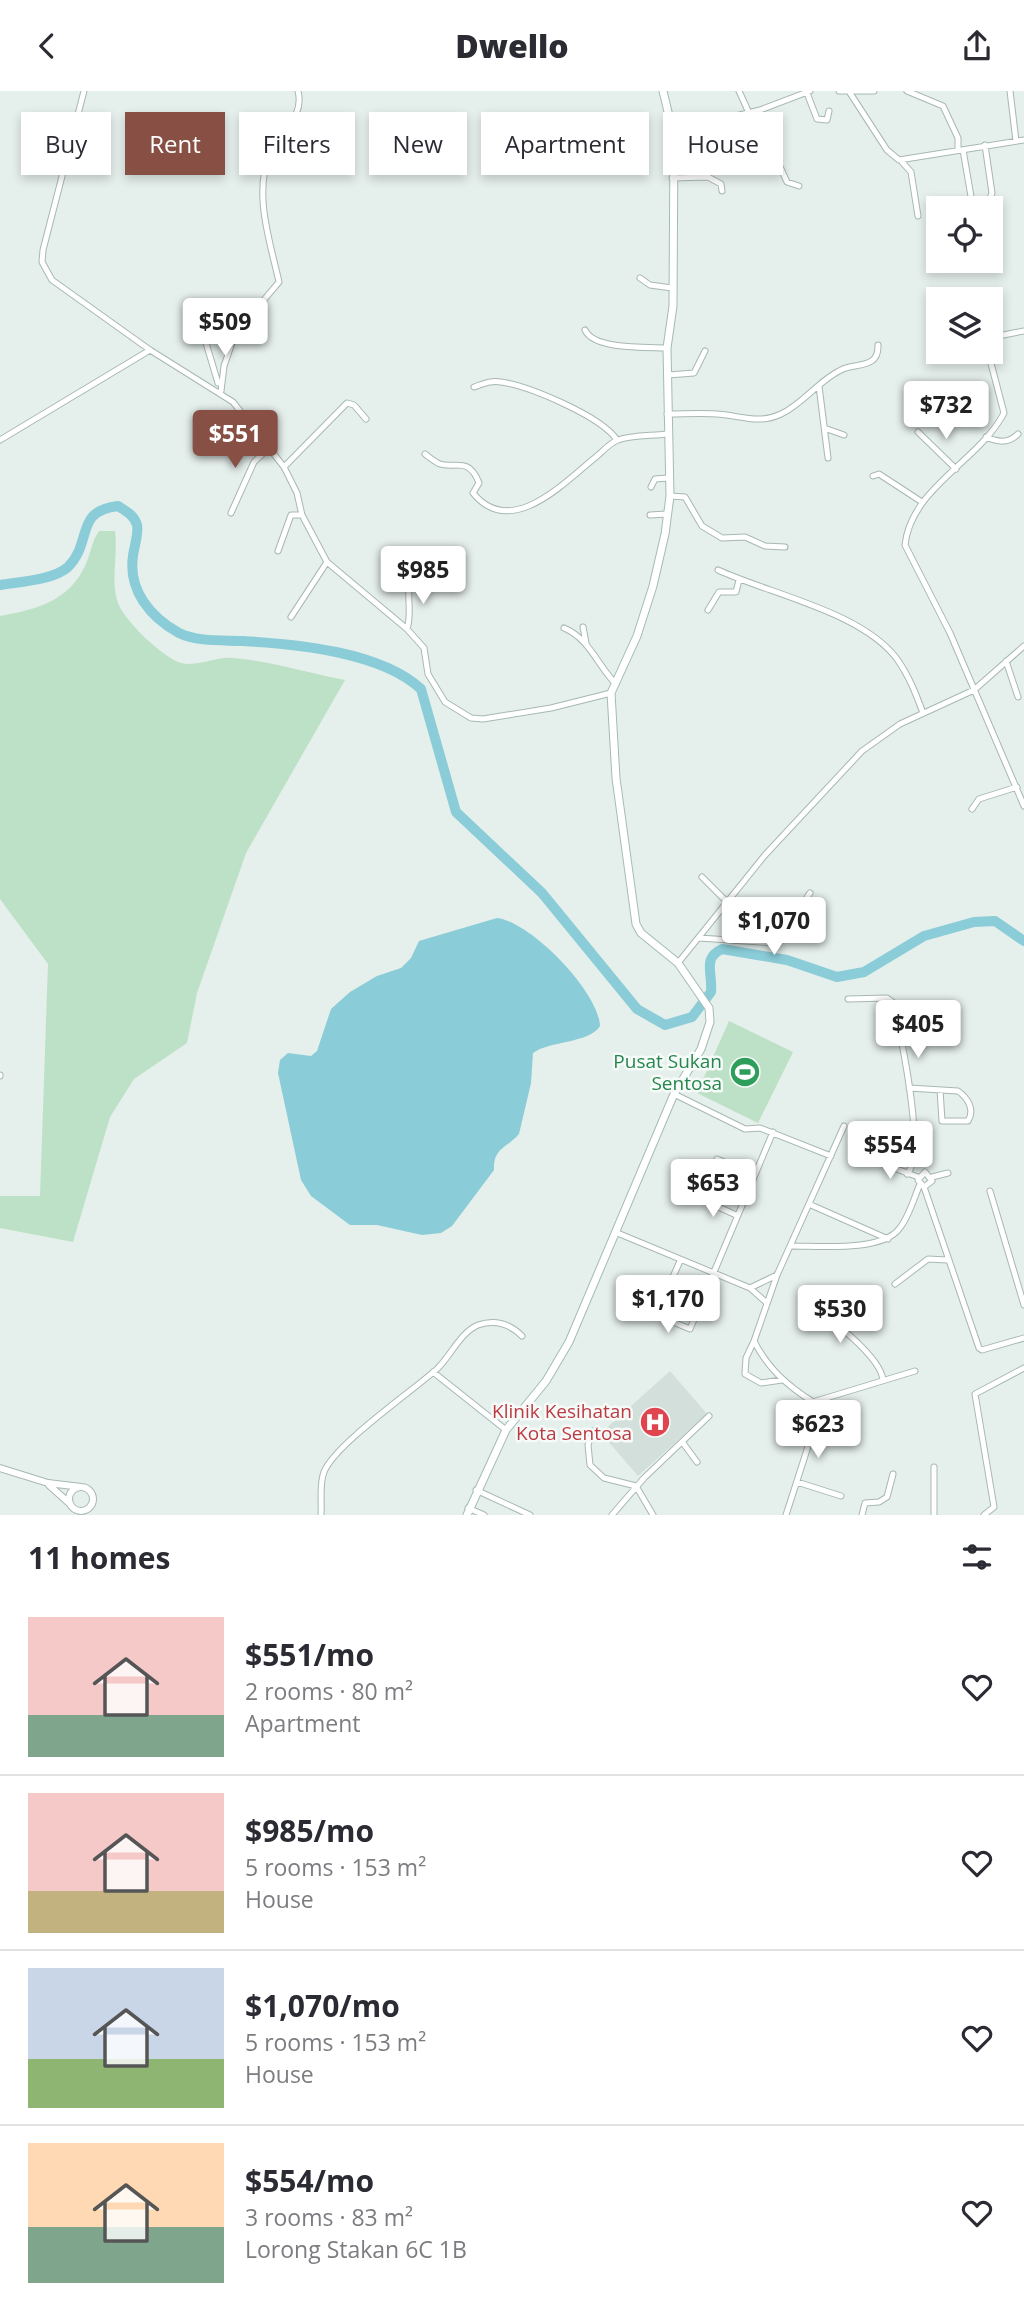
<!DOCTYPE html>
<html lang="en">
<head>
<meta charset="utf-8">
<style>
	body { margin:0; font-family:"Open Sans",sans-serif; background:#f2f2f3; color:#2b2b33; height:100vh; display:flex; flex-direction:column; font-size:26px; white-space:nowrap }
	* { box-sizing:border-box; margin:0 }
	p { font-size:23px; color:#7c7c81 }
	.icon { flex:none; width:38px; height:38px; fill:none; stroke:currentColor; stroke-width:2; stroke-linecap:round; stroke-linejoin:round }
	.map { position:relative; height:1424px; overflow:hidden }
	.panel { display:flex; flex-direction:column; background:#fff; flex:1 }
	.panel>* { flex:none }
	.guide { position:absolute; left:21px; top:21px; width:984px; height:63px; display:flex; gap:14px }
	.controls { position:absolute; left:926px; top:105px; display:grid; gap:14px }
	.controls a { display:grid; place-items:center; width:77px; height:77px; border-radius:0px; background:#fff; box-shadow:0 4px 10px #0003; font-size:35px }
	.price { position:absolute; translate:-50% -60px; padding:0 16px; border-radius:7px; background:#fff; color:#222; font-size:23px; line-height:46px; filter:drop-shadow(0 2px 4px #0008) }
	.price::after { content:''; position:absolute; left:50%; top:42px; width:21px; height:16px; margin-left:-10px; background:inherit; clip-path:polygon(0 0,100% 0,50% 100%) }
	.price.on { background:#885044; color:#fff }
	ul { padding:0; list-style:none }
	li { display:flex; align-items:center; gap:21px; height:175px; padding:0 28px }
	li+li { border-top:2px solid #e1e1e2 }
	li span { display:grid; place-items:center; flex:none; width:196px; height:140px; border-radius:0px; color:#555 }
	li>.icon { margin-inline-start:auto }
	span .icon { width:84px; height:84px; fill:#fffc; stroke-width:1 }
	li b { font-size:30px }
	h2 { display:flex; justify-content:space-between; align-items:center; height:84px; padding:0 28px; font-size:30px }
	.pill { padding:0 24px; border-radius:0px; background:#fff; box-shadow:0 4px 10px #0003; font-size:24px; line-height:63px }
	.pill.on { background:#885044; color:#fff }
	header { display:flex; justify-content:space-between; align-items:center; height:91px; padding:0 28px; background:#fff; font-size:32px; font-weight:800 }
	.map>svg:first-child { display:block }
	.built { fill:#d3dfda }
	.green { fill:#bde1c6 }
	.water { fill:#8accd7 }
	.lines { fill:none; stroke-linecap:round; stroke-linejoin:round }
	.river { stroke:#8accd7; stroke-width:10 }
	.minor-casing { stroke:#a7b8b2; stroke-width:7 }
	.tertiary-casing { stroke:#a7b8b2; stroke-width:8 }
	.secondary-casing { stroke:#a3bcb3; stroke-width:9 }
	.minor { stroke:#fff; stroke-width:5 }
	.tertiary { stroke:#fff; stroke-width:6 }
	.secondary { stroke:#fff; stroke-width:7 }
	.labels { text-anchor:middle; stroke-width:5; stroke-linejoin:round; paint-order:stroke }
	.leisure-label { font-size:19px; fill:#27864d; stroke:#f6fbf9; text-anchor:end }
	.health-label { font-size:19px; fill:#be3a42; stroke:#f6fbf9; text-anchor:end }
</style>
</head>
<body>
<header><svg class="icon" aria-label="back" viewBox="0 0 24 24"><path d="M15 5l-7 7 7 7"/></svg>Dwello<svg class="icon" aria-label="share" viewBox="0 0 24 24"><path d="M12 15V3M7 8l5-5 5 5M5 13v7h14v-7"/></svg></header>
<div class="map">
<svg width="1024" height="1424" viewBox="0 0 1024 1424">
	<rect width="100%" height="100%" fill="#e5efeb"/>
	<!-- built -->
	<path class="built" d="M670,1280L707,1323L638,1385L601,1342Z"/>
	<!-- green -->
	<path class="green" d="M99,440H115C118,463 111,488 117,509C121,527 163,567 181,572C199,576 216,565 234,567C271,570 308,582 345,589L246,762L197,902L187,952L134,988L110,1026L73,1151L0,1137V1105H40L48,873L0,808V525C35,519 69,510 85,475C91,463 91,451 99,440Z
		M729,930L793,961L758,1032L697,1002Z"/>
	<!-- water -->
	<path class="water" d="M497,827C531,831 599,901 600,935C590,952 549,950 533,962L531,992L519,1043C507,1057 493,1057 494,1079L452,1135L441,1142L422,1144L377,1134H350L311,1105L301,1089L278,982L280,969L288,962L311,965L317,960L331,918L350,901L377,885L401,877L411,867L419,850Z"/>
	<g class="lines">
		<!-- river -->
		<path class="river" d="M0,494C18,491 54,489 68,476C93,451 74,420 118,415C126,420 134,424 137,434C139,442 134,456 133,465C128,499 150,526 179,542C197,551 224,549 243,550C297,553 381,561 421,598L456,721L542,802L637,918L665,934L692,926L711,901C713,883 702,867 722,858L787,869L837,886L864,881L924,845L974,831L995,830L1024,850"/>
		<!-- minor casing -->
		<g class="minor-casing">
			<path id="minor" d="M84,0L43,159L42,171L52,189L150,259L233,311L284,376L297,402L302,424L327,471L407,538L424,557L428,583L445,611L471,627L483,628L551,617L611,602
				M739,0L749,22
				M839,0H874
				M907,0L943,15L958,47V59
				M1010,0L1016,50
				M807,2L817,28L827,29L829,20
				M850,2L887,59L899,69L1024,49
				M760,19L771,56L787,91L799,95
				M674,46L695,35L760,19L810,0
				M985,54L992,102L989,110
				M963,59L973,117
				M902,71L911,81L918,125
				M708,86L711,66
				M672,87L708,86L721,93L722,100
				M640,187L650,194L672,197
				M210,237L206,252L218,292
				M585,239C594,259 647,256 667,257
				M990,252L998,245L1024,240
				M988,261L1004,322C979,370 911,397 905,454L950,542L1024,715
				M668,284L694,282L705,260
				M819,295L828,367
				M474,296C483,293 491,289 501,291C529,295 601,325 617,349
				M221,300L224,275L235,243L279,191C270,150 253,103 270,62C279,39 305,28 298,0
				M667,323C683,323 700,322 716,323C739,324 758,334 781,323C804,312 820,288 843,278C858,272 879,277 878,254
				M827,338L844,344
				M918,341L956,378
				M986,346C998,351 1008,353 1018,343
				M0,349L150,259
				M425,363C429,366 435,371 440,373C454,378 469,365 479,392L473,402C511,449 565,391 597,365C603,360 611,351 618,349C632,344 652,345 667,343
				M284,376L347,312L354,314L366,328
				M873,385L879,383L922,411
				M651,396L655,388L668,387
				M670,405L685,406L702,435L722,447L745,446L765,455L785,456
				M231,422L254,371L269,357
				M650,424L667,423
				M278,460L291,424H302
				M718,479C770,503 862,521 897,568C909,585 916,603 923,622
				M708,519L719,501H736L739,489
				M291,526L327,471
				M583,536L586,552
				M564,537C590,548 597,574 616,593
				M407,538C413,519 405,504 411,485
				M1006,570L1018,606
				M972,718L979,708L1017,696
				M702,786L727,811
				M699,847L776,852L810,802
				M678,872L765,764L862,660L900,633L974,599L1024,555
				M848,908L887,907L894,912C900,942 927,1063 907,1083
				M0,984V985
				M909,997L958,1000C968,1007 975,1019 968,1030H942L940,999
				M674,1003L745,1038L760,1037L831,1065
				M844,1035L777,1184L754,1250C768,1278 788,1295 813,1311L915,1280
				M870,1068L918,1086
				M932,1086L948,1082
				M924,1096L932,1090L925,1081L918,1089L924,1096L979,1257L982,1259L1024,1247
				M990,1100L1024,1214
				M811,1114L888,1148
				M736,1124L701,1108L717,1068L754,1084
				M615,1141L750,1197
				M792,1155C819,1155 881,1161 899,1138C909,1126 914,1107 920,1093
				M680,1170L656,1224L690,1238L773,1041
				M895,1193L928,1168L947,1169
				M767,1212L750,1197L777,1184
				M811,1214C830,1227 881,1266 883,1289
				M754,1250L746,1267L745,1283L761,1292L782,1289
				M433,1281L506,1339
				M593,1340L588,1354L590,1374L604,1387L636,1395L653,1424
				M683,1352L697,1371
				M797,1391L841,1405
				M476,1399L530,1424
				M468,1417L484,1424
				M321,1424C322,1411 319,1393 324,1381C335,1353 413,1300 438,1277C451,1264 461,1241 478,1234C496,1228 510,1233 522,1245
				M612,1424L644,1387L709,1325
				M786,1424L813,1340V1311
				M862,1424L865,1412L879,1411L887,1406L893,1383
				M934,1424V1376
				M984,1424L994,1416L975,1303L1024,1277"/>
		</g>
		<!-- tertiary casing -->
		<g class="tertiary-casing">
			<path id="tertiary" d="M0,1377L48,1392L81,1396
				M49,1394L69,1412
				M69 1408a12 12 0 1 1 24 0a12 12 0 1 1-24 0Z"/>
		</g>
		<!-- secondary casing -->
		<g class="secondary-casing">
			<path id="secondary" d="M467,1424L506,1339L546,1290L569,1251L674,1003L701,958L710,931L709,917L678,872L641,842L636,833L616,687L611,602L637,545L653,495L665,443L670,405L667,257L673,215L674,46L663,0"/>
		</g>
		<!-- minor -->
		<use href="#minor" class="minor"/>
		<!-- tertiary -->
		<use href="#tertiary" class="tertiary"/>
		<!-- secondary -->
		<use href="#secondary" class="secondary"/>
	</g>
	<!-- icons -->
	<defs>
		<g id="stadium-disc" transform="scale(1.575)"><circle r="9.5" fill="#2e9e5b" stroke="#f6fbf9"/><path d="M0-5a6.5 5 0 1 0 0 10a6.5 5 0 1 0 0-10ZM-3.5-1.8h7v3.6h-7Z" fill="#fff"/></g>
		<g id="hospital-disc" transform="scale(1.575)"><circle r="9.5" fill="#e0444e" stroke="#f6fbf9"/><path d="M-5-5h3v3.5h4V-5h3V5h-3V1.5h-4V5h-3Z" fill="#fff"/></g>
	</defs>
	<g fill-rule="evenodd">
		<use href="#stadium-disc" x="745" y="981"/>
		<use href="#hospital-disc" x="655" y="1331"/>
	</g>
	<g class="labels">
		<!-- leisure labels -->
		<g class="leisure-label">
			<text x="722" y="977">Pusat Sukan<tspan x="722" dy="22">Sentosa</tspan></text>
		</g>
		<!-- health labels -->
		<g class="health-label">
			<text x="632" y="1327">Klinik Kesihatan<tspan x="632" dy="22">Kota Sentosa</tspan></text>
		</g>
	</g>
</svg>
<div class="controls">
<a><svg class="icon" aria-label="locate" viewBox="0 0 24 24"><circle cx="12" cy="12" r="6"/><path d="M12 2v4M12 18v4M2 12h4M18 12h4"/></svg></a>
<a><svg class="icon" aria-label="layers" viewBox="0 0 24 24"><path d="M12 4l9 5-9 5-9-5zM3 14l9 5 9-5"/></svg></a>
</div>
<b class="price" style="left:225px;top:267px">$509</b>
<b class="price" style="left:946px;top:350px">$732</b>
<b class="price on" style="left:235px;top:379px">$551</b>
<b class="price" style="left:423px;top:515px">$985</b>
<b class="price" style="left:774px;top:866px">$1,070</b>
<b class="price" style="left:918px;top:969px">$405</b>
<b class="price" style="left:890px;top:1090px">$554</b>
<b class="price" style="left:713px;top:1128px">$653</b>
<b class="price" style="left:668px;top:1244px">$1,170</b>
<b class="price" style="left:840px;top:1254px">$530</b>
<b class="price" style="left:818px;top:1369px">$623</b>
<div class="guide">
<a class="pill">Buy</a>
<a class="pill on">Rent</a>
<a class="pill">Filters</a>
<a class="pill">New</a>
<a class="pill">Apartment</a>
<a class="pill">House</a>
</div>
</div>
<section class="panel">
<h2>11 homes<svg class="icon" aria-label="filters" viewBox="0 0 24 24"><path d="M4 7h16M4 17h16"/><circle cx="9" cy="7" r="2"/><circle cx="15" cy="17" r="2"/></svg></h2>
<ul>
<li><span style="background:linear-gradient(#f6c9c9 70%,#7fa58c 0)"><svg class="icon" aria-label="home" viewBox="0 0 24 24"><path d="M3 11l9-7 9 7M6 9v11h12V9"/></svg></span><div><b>$551/mo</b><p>2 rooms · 80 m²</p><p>Apartment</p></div><svg class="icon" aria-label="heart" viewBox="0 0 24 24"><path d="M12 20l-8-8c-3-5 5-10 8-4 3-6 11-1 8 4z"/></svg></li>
<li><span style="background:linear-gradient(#f6c9c9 70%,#c2b280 0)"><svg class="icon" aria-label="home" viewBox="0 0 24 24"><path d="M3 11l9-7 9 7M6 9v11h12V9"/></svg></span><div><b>$985/mo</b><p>5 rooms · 153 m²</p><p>House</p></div><svg class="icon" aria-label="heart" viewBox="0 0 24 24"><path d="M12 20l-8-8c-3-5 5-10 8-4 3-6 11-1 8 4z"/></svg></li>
<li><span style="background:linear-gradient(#c9d6e8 65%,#8fb573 0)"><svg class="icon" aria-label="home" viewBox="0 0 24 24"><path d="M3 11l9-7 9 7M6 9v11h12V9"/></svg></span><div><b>$1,070/mo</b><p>5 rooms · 153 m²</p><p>House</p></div><svg class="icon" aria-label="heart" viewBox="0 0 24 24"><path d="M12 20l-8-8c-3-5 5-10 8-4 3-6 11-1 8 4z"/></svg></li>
<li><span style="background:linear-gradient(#ffd9b3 60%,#7fa58c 0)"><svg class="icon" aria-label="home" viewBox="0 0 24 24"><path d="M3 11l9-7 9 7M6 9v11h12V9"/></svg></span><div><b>$554/mo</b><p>3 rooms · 83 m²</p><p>Lorong Stakan 6C 1B</p></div><svg class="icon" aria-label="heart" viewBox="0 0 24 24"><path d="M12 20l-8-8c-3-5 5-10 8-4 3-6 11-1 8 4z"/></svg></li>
</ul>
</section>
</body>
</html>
